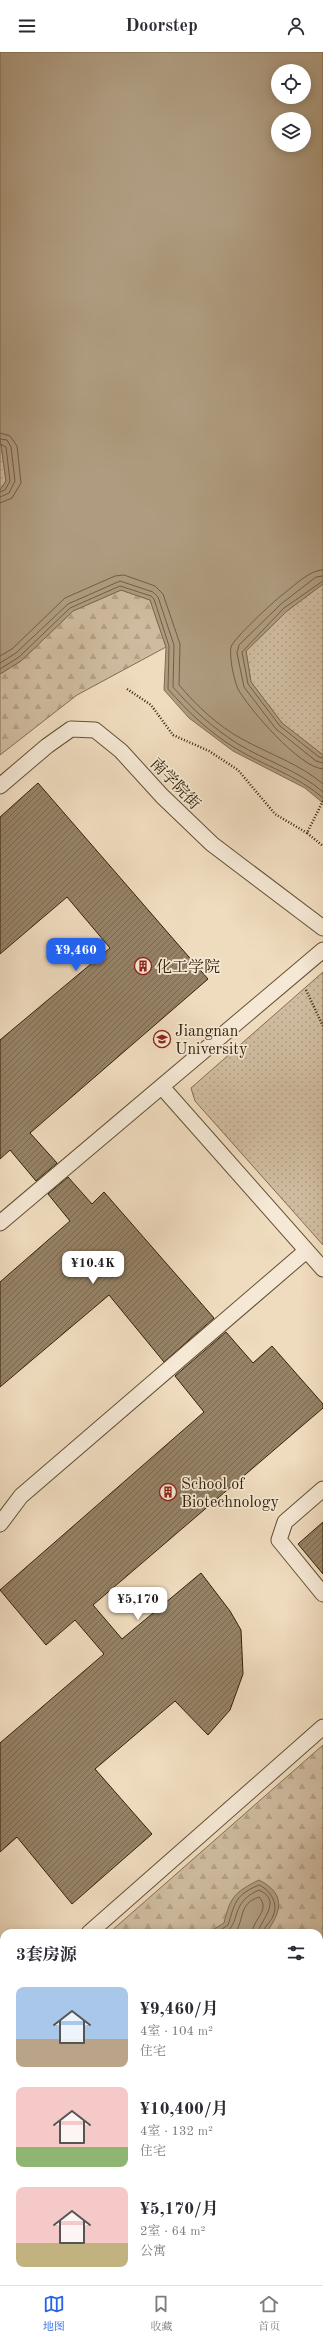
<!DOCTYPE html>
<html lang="zh">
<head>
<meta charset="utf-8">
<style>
	body { margin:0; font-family:"Old Standard TT","Noto Serif SC",serif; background:#f2f2f3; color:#2b2b33; height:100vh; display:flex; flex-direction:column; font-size:15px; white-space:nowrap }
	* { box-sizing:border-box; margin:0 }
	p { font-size:13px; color:#7c7c81 }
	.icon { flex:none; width:22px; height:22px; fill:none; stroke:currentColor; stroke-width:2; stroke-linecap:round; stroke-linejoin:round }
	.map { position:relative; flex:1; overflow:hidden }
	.sheet { position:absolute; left:0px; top:1877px; width:323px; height:356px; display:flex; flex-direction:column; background:#fff; border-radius:12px 12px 0 0; box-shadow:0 2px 10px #0003 }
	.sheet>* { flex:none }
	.fabs { position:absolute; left:271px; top:12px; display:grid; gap:8px }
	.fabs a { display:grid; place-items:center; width:40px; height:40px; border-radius:50%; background:#fff; box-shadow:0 2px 10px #0003; font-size:20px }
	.price { position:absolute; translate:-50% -34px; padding:0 9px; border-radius:8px; background:#fff; color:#222; font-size:13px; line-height:26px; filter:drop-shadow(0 1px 2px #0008) }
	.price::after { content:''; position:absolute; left:50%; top:24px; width:12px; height:9px; margin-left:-6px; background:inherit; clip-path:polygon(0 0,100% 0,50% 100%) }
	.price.on { background:#2563eb; color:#fff }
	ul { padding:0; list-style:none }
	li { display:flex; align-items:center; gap:12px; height:100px; padding:0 16px }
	li span { display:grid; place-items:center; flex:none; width:112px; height:80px; border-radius:8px; color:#555 }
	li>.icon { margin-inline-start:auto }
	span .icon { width:48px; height:48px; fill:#fffc; stroke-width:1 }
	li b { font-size:17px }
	h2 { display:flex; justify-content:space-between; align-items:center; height:48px; padding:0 16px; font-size:17px }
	header { display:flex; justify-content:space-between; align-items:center; height:52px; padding:0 16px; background:#fff; font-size:18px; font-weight:700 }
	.menu { display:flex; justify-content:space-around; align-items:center; height:56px; border-top:1px solid #e1e1e2; background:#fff; font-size:11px; color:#7c7c81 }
	.menu a { display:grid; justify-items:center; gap:2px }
	.menu .on { color:#2563eb }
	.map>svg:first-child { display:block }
	.grass { fill:url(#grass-dots); stroke:#816e54 }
	.forest { fill:url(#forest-firs); stroke:#816e54 }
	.water { fill:#af9c80; stroke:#7d6b50; fill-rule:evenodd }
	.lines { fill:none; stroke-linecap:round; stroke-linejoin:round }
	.shore { stroke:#715e44; stroke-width:1 }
	.building { fill:url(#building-hatch); stroke:#332108 }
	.service-casing { stroke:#625036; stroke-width:17 }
	.minor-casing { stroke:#625036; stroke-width:24 }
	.path { stroke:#332108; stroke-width:2.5; stroke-dasharray:1 2; stroke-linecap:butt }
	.service { stroke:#f5e8d5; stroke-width:15 }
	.minor { stroke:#f5e8d5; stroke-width:22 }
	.labels { text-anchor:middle; stroke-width:3.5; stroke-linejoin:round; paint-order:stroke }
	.street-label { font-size:16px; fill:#332108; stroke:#f5e8d5 }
	.poi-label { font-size:16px; fill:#332108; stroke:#f5e8d5; text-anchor:start }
</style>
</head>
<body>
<header><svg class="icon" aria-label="menu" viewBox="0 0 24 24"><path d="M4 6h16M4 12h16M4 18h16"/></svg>Doorstep<svg class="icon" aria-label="person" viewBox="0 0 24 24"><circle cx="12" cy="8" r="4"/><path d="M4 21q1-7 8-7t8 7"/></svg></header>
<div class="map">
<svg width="323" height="2233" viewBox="0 0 323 2233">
	<defs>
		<pattern id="grass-dots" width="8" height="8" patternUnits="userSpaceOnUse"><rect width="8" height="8" fill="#cfbb9f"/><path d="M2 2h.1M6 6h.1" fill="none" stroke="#b2a087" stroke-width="1.8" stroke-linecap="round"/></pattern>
		<pattern id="forest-firs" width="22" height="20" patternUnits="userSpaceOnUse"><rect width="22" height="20" fill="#cfbb9f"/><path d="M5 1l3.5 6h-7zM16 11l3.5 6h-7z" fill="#b2a087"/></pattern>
		<pattern id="building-hatch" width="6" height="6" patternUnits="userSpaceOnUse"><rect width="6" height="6" fill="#958267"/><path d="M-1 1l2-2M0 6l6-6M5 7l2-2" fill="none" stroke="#7a6a53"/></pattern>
	</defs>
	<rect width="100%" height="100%" fill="#efdbbe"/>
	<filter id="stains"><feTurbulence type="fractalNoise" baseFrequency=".005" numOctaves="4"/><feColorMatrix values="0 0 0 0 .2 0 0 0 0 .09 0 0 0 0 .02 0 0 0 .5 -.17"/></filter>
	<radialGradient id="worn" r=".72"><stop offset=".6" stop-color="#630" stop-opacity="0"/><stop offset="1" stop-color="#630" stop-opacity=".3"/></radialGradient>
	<!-- grass -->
	<path class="grass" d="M0,385L6,429L0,438Z
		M323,532V703L282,671L251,630L246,599L287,559Z
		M323,920V1193L195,1049L191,1036Z"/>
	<!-- forest -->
	<path class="forest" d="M121,538L150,548L166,595L77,643L0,703V622L21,609L73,559Z
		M323,1693V1897L319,1900V1881H109Z"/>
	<!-- water -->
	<path class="water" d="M0,0H323V532L287,559L246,599L251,630L282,671L323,703V751L305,736L233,699L189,666L164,638L166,595L150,548L121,538L73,559L21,609L0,622V438L6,429L0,385ZM278,19H304V45H278ZM278,67H304V93H278Z
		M259,1828C286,1842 282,1859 266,1881H208L224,1871C230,1845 235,1840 259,1828Z"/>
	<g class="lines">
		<!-- shore -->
		<path class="shore" d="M0,381L10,384L17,394L21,431L12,446L0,451
			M0,387L7,388L11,395L15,429L9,441L0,445
			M0,392L6,395L10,429L5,438L0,440
			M323,518C309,518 293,535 282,543C273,550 234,586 231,595C229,605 234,628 238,637C249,657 300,716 323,717
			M323,524L316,525L281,552L239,593L237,601L244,635L276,677L316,709L323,711
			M323,529L284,556L242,600L248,632L280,674L319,705L323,706
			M0,604L12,597L65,546L115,524L124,523L155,534L163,542L180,592L179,633C197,654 218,674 242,687C269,702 300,712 323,732
			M0,611L16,601L68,552L120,529L153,540L158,545L174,593L173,635C192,657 213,676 238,692C266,709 298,718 323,740
			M0,617L19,605L70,556L120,534L151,544L154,547L169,594L168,637C188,660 209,680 235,696C264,714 297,723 323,746
			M216,1881L228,1873C235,1851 235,1843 259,1833C270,1838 279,1851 273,1864C271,1870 264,1874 263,1881
			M225,1881C242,1870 229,1851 259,1838C284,1849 259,1869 258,1881
			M235,1881C245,1867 238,1852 259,1845C271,1858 253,1867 252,1881"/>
	</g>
	<!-- building -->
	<path class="building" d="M38,731L208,927L30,1081L57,1111L36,1129L10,1098L0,1107V988L110,896L67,845L0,902V765Z
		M68,1125L92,1152L104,1140L214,1266L164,1310L109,1243L0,1335V1230L70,1169L48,1142Z
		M226,1280L253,1311L272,1294L323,1352V1356L93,1553L122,1587L201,1521L230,1559L241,1578L243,1622L230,1658L208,1683L175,1649L95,1717L152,1782L72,1852L17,1785L0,1800V1691L104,1602L75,1568L46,1593L0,1538L204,1360L175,1324Z
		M323,1470V1522L298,1492Z"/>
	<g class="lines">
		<!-- service casing -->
		<g class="service-casing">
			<path id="service" d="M0,734L47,694L71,677L95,678L121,699L162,744L212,792L323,876
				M162,1035L323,1217
				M0,1171L323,898
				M323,1437L285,1470L279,1488L323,1542
				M0,1472L21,1444L306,1199
				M89,1881L323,1675"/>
		</g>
		<!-- minor casing -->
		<g class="minor-casing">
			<path id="minor" d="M0,1942L4,1945
				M319,1950L323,1946
				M0,1996L4,1992
				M319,2222L323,2226"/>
		</g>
		<!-- path -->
		<path class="path" d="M127,637L151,653L173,683L209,699L238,718L275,762L307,781
			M323,749L307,781L323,794
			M306,938L323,974"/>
		<!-- service -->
		<use href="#service" class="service"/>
		<!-- minor -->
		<use href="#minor" class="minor"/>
	</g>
	<!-- icons -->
	<defs>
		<g id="building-ring" transform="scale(0.9)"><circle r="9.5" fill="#f5e8d5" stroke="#8f2418" stroke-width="1.5"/><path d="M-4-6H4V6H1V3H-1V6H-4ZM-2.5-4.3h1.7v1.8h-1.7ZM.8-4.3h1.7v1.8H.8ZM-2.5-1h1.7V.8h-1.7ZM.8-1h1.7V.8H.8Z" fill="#8f2418"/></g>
		<g id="university-ring" transform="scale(0.9)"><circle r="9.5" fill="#f5e8d5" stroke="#8f2418" stroke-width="1.5"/><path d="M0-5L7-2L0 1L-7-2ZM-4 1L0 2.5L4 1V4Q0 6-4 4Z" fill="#8f2418"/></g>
	</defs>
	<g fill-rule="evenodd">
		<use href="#building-ring" x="143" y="914"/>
		<use href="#university-ring" x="162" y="987"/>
		<use href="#building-ring" x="168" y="1440"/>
	</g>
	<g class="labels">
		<!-- street labels -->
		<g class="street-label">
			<text transform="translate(176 731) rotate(46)" y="6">南学院街</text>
		</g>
		<!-- poi labels -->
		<g class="poi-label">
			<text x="156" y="920">化工学院</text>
			<text x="175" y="984">Jiangnan<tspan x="175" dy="18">University</tspan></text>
			<text x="181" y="1437">School of<tspan x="181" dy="18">Biotechnology</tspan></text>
		</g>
	</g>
	<rect width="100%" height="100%" filter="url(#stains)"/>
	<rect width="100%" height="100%" fill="url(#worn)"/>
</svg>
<div class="fabs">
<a><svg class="icon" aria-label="locate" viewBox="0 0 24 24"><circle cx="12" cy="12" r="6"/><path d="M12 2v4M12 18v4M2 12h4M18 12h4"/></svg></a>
<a><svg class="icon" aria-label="layers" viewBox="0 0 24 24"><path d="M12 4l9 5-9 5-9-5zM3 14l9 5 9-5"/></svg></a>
</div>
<b class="price on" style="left:76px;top:920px">¥9,460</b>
<b class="price" style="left:93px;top:1233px">¥10.4K</b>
<b class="price" style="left:138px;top:1569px">¥5,170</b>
<section class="sheet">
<h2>3套房源<svg class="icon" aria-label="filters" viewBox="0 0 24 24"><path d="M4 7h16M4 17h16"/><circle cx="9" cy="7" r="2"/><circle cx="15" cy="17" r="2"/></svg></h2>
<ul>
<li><span style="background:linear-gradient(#a9c7e8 65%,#b9a48a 0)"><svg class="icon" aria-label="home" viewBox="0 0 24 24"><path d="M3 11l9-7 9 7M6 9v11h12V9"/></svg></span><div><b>¥9,460/月</b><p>4室 · 104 m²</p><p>住宅</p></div></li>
<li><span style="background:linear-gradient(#f6c9c9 75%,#8fb573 0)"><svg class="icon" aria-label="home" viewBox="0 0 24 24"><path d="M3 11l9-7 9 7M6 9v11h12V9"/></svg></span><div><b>¥10,400/月</b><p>4室 · 132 m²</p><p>住宅</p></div></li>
<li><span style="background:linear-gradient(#f6c9c9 70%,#c2b280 0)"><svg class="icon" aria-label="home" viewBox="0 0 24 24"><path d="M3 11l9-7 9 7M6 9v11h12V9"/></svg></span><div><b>¥5,170/月</b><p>2室 · 64 m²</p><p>公寓</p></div></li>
</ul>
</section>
</div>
<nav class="menu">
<a class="on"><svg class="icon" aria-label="map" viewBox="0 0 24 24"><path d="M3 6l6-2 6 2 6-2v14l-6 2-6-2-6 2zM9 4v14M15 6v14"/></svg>地图</a>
<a><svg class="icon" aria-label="saved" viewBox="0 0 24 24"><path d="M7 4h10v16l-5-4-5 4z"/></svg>收藏</a>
<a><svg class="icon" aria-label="home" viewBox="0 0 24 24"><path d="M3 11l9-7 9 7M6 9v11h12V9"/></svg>首页</a>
</nav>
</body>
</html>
